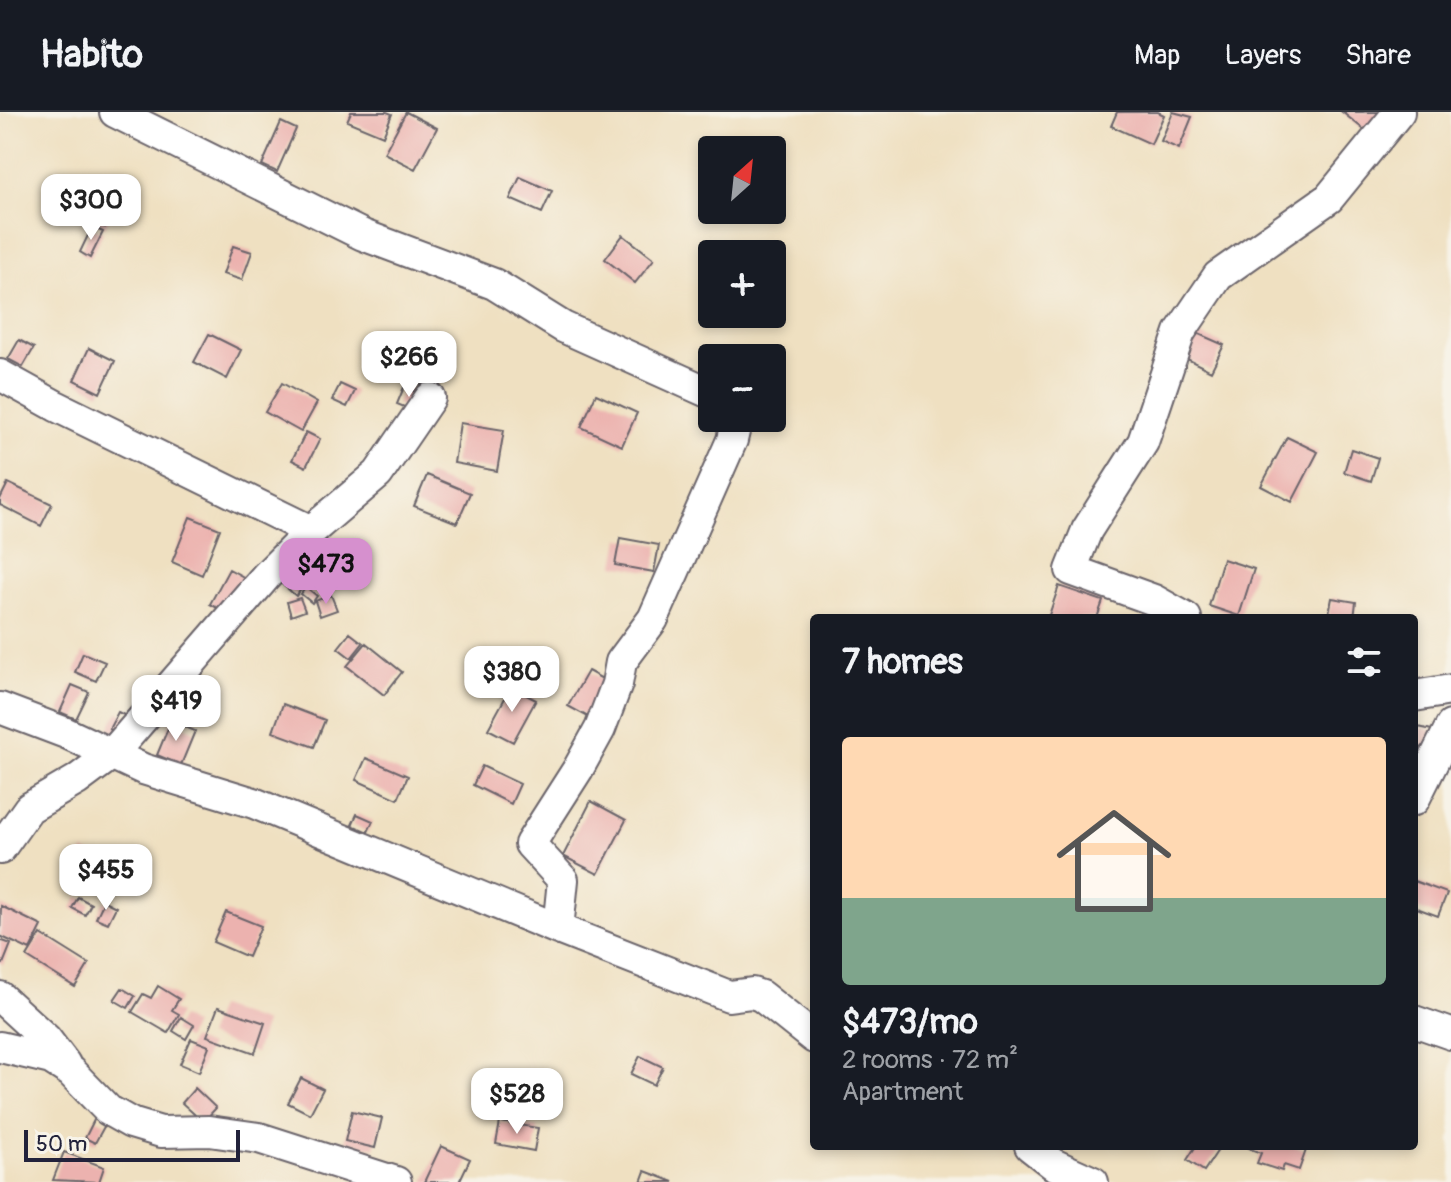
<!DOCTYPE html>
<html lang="en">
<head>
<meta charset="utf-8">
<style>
	body { margin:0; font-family:Pangolin,sans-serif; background:#242831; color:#f1f3f6; height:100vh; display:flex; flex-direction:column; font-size:30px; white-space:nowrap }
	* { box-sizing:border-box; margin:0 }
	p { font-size:26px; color:#9ea1a6 }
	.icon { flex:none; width:44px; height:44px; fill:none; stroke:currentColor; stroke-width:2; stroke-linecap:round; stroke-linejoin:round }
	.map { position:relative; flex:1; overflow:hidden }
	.details { position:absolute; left:810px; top:502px; width:608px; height:536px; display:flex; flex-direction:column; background:#171b24; border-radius:8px; box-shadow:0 4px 12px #0003 }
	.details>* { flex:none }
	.needle { width:52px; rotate:27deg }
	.tools { position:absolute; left:698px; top:24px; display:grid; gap:16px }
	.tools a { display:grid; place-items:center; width:88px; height:88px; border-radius:8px; background:#171b24; box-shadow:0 4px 12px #0003; font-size:40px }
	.scale { position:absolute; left:24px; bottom:20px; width:216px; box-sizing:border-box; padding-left:8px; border:4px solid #22223b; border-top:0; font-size:22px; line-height:28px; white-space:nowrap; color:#22223b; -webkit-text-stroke:6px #f7f3e8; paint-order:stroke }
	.price { position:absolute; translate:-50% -68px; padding:0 18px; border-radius:16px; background:#fff; color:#222; font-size:26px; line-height:52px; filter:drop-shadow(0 2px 4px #0008) }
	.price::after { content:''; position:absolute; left:50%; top:48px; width:24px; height:18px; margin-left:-12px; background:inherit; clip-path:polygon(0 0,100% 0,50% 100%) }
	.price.active { background:#d690ce; color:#111 }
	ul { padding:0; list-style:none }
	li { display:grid; align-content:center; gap:16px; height:424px; padding:0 32px }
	li span { display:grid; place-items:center; height:248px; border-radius:8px; color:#555 }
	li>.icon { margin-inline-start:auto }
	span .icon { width:144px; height:144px; fill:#fffc; stroke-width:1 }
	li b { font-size:34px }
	h2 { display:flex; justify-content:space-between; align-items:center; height:96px; padding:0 32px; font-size:34px }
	header { display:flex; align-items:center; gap:48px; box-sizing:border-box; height:112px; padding:0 40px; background:#171b24; border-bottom:2px solid #363941 }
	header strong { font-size:38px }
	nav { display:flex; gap:44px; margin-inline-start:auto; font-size:28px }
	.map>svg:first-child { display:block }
	.building { fill:#ecb2af }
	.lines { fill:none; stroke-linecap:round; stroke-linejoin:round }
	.street-casing { stroke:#6a646a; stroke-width:34 }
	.street { stroke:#fff; stroke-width:30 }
</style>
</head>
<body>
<header>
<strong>Habito</strong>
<nav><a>Map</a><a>Layers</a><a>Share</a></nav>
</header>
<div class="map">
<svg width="1451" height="1070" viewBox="0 0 1451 1070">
	<rect width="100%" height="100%" fill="#f7f3e8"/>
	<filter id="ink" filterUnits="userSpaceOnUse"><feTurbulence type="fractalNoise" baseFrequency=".0125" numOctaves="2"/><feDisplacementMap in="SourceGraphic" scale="16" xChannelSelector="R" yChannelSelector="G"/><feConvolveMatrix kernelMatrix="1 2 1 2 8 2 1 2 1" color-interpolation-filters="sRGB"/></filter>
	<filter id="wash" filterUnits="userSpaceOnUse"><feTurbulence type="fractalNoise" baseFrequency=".006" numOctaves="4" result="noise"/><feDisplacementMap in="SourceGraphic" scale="32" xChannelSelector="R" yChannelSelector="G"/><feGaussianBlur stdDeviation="1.8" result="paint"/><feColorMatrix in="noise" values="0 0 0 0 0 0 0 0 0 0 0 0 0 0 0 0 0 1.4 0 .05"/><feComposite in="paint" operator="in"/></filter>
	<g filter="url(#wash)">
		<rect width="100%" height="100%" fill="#efe0c1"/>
		<g id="blocks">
			<!-- building -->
			<path class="building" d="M351,0H387L392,2L383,24L347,9Z
				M406,0L437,16L415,57L384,41Z
				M1117,0H1158L1164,3L1151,32L1111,14Z
				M1173,0L1192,5L1179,37L1161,29Z
				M1342,0H1384L1367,20Z
				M281,10L296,17L277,60L262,53Z
				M520,65L552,79L542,101L510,87Z
				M102,96L112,101L105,115L96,110Z
				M92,115L103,120L90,146L80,140Z
				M623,123L654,147L635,171L605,147Z
				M233,134L252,140L242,168L223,162Z
				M1192,219L1224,233L1211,259L1181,244Z
				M209,222L241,238L227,267L194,250Z
				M19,228L34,236L23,255L8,247Z
				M89,236L115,249L100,281L74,268Z
				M282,271L317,291L301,320L265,300Z
				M340,272L355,279L347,295L332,288Z
				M404,275L421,282L414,299L397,292Z
				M596,282L637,301L622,334L581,315Z
				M460,311L504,318L497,359L454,351Z
				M306,320L320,327L306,355L292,348Z
				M1287,325L1318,340L1292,390L1261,374Z
				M1351,337L1378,346L1371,369L1344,360Z
				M427,363L470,381L457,411L414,394Z
				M8,371L52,392L41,414L0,393V387Z
				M190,405L220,417L202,463L172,450Z
				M620,426L659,433L654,460L615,453Z
				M324,427L337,435L327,452L313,444Z
				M1223,447L1254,457L1239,504L1209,494Z
				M294,449L304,458L296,467L285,459Z
				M229,457L247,467L227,501L210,492Z
				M280,457L302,476L296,484L274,465Z
				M1059,474L1103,489L1097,506H1048Z
				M306,475L317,484L312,491L301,482Z
				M331,483L337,498L320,504L315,489Z
				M300,486L305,499L291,504L287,490Z
				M1332,486L1356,490L1354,506H1328Z
				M350,521L363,531L351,546L338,536Z
				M366,531L402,560L384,583L347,554Z
				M83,541L105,550L96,569L75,560Z
				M588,559L608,570L588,605L568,594Z
				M72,573L89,580L76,607L60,600Z
				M511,575L536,588L513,630L488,617Z
				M283,592L325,608L314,635L273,620Z
				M118,600L128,605L120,622L109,617Z
				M171,609L195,619L181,653L157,643Z
				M1414,614L1432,618L1428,637L1414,634Z
				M366,646L408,664L398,687L356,668Z
				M482,654L520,672L511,692L473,673Z
				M591,689L626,708L598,762L563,744Z
				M357,702L373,709L368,720L352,713Z
				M84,739L120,756L113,772L77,754Z
				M1414,769L1447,781L1438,804L1414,795Z
				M78,785L91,792L85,803L72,796Z
				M104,789L116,795L108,811L96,806Z
				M1,794L42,814L30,838L0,824Z
				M226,800L261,814L248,845L213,830Z
				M41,822L89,852L75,875L27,845Z
				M0,828L11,832L3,852L0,851Z
				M158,874L179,887L172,898L179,902L168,921L132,900L143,882L151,886Z
				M122,876L135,884L128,896L114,888Z
				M218,895L265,911L255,941L207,924Z
				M181,905L194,913L186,927L173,919Z
				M191,927L209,934L199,960L180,952Z
				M640,944L663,955L654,973L631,962Z
				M301,966L323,977L310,1002L288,991Z
				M195,976L216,996L203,1010L182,991Z
				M352,999L382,1006L375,1036L345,1029Z
				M95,1006L106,1011L95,1031L85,1026Z
				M500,1010L538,1016L534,1039L496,1032Z
				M441,1034L470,1047L459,1070H424Z
				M1196,1034L1220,1035L1204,1059L1187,1048Z
				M1249,1034H1293L1306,1038L1299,1058L1284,1053L1282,1059L1257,1051L1261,1041L1248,1036Z
				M64,1040L104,1055L99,1070L53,1068Z
				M645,1059L674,1070H641Z"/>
		</g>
	</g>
	<g filter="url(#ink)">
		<use href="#blocks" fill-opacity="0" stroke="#6a646a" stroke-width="2"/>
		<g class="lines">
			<!-- street casing -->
			<g class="street-casing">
				<path id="street" d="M115,0L363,123L494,172L563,215L712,282
					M0,263L56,294L311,419
					M1186,506L1154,488L1071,458L1087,418L1143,330L1180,220L1218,164L1329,86L1399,0
					M1414,584L1451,578
					M0,596L66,621L143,657L254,691L558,817L729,884L752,881L761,884L814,926
					M1414,688L1451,614
					M0,737L29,696L77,668L112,642L267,463L311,419L378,362L430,286
					M558,817L563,768L530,732L578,657L600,617L617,572L621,550L653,507L732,328L736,311L734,306
					M0,885L46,927L65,952
					M1414,909L1451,922
					M0,935L51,947L71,960L108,998L131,1011L161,1020L209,1019L259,1026L396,1070
					M1030,1034L1053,1052L1093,1070"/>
			</g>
			<!-- street -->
			<use href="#street" class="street"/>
		</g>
	</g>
</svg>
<div class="tools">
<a><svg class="needle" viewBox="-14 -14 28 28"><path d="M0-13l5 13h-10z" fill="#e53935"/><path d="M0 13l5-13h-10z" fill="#9ea1a6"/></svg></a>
<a>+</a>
<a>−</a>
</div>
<div class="scale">50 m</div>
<b class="price" style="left:91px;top:130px">$300</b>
<b class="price" style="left:409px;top:287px">$266</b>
<b class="price active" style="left:326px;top:494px">$473</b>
<b class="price" style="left:512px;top:602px">$380</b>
<b class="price" style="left:176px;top:631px">$419</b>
<b class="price" style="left:106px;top:800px">$455</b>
<b class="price" style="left:517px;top:1024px">$528</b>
<section class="details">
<h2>7 homes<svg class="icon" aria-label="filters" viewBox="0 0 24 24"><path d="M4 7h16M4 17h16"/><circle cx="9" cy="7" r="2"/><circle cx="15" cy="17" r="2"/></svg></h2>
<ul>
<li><span style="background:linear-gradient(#ffd9b3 65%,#7fa58c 0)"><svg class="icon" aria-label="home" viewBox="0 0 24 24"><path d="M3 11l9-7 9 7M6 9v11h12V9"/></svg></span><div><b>$473/mo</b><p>2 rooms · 72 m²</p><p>Apartment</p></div></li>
</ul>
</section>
</div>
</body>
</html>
